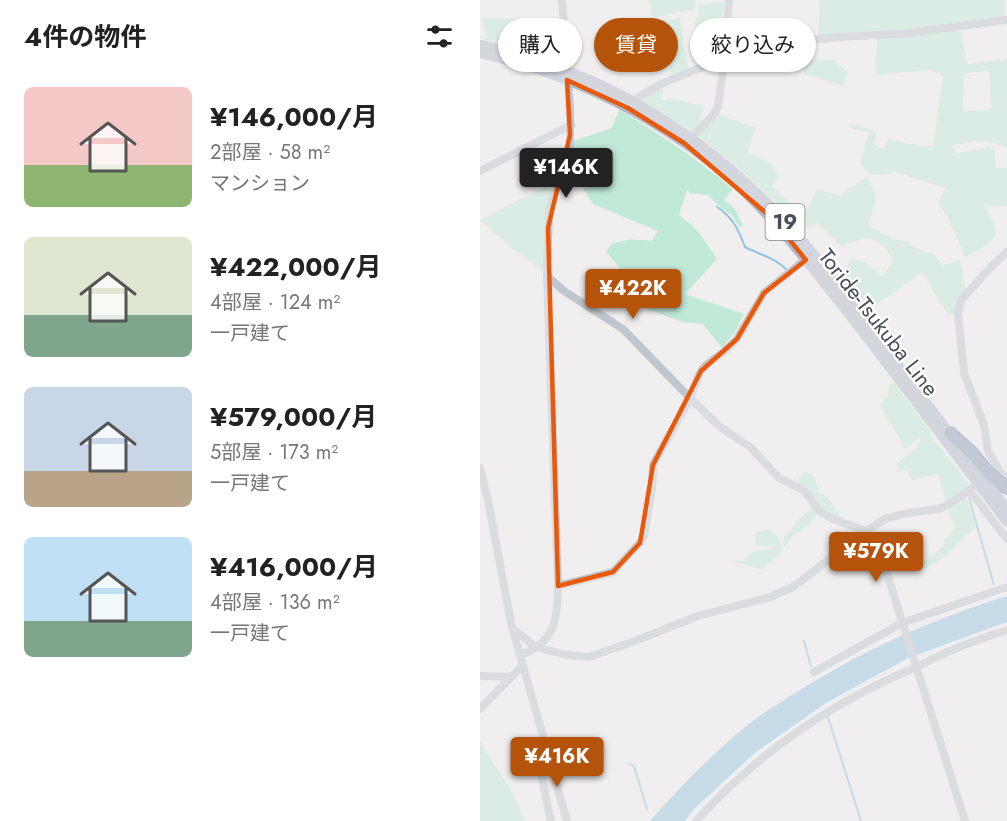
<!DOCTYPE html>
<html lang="ja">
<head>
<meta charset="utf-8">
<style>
	body { margin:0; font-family:Jost,"Noto Sans JP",sans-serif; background:#f6f6f6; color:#222; height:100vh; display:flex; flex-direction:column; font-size:22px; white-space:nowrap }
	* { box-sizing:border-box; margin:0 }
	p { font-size:20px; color:#767676 }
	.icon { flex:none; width:33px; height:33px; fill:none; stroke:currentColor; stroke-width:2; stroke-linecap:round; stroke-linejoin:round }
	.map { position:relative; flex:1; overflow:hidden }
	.details { display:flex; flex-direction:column; background:#fff; width:480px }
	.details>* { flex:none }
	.top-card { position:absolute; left:18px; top:18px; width:418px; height:54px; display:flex; gap:12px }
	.price { position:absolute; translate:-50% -51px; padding:0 14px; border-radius:6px; background:#b45309; color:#fff; font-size:20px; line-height:39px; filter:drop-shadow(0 2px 3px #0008) }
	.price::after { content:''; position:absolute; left:50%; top:36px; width:18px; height:14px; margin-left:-9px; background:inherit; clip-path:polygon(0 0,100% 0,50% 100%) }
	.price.active { background:#222; color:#fff }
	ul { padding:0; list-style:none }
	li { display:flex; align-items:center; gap:18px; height:150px; padding:0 24px }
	li span { display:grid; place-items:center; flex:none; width:168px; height:120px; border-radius:9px; color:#555 }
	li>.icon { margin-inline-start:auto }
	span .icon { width:72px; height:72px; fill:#fffc; stroke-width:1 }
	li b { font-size:26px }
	h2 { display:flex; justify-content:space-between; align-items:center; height:72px; padding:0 24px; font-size:26px }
	.pill { padding:0 21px; border-radius:27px; background:#fff; box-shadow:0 2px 4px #0004; font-size:21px; line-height:54px }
	.pill.active { background:#b45309; color:#fff }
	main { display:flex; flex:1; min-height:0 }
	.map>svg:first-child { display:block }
	.green { fill:#c1e9d8; fill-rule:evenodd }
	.water { fill:#94c3e1 }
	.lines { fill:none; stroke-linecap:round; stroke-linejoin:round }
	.stream { stroke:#94c3e1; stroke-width:2 }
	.highway-casing { stroke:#7784a2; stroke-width:14 }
	.minor { stroke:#c0c6ce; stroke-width:8 }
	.major { stroke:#b1b9c9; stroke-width:10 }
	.highway { stroke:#8c99b7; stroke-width:12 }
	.highway-bridge-casing { stroke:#7784a2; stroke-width:14; stroke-linecap:butt }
	.major-bridge { stroke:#b1b9c9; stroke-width:10 }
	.highway-bridge { stroke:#8c99b7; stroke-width:12 }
	.marked { fill:none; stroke:#e8590c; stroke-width:4.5; stroke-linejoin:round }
	.labels { text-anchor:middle; stroke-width:4.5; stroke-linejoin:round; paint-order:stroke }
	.shield { fill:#fff; stroke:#7f838b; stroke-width:1.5 }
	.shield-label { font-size:21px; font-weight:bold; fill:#484e59 }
	.street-label { font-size:22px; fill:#484e59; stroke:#fff }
</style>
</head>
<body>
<main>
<section class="details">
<h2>4件の物件<svg class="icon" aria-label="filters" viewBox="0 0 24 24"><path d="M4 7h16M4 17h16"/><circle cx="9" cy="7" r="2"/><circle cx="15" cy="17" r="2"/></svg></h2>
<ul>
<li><span style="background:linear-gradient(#f6c9c9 65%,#8fb573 0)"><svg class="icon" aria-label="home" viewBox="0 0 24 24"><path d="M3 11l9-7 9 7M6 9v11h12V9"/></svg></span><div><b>¥146,000/月</b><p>2部屋 · 58 m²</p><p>マンション</p></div></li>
<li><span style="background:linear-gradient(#dfe7d0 65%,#7fa58c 0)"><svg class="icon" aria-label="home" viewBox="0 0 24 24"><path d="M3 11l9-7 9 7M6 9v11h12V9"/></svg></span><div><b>¥422,000/月</b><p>4部屋 · 124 m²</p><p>一戸建て</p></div></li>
<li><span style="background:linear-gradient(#c9d6e8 70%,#b9a48a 0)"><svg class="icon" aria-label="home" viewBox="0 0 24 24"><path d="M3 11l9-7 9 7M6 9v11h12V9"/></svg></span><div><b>¥579,000/月</b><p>5部屋 · 173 m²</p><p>一戸建て</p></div></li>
<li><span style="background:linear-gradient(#bfe0f5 70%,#7fa58c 0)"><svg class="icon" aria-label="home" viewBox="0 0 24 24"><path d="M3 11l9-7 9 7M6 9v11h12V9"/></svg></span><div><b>¥416,000/月</b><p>4部屋 · 136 m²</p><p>一戸建て</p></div></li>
</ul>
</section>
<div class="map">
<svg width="527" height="821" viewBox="0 0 527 821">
	<rect width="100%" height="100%" fill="#f0eeee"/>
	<!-- green -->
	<path class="green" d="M169,0H215V9L172,18Z
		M340,0H524L525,17L467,26L338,37Z
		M244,2L239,55L222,63L215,23L218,16V4Z
		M184,16L185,20L200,18L208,68L190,75L183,17Z
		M2,18L47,19L50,51L1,39V37L7,38Z
		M480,30L487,64L527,59V148C505,139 494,140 471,146L477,153L510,147L515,151L516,168H527V207L503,205C527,236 515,242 485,257L469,220L458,202L466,188L415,172L403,175L390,174L380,164L389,133L369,127V123L397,132L394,145L404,149L408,139L441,146H453L463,75L450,70L395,75L397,38ZM509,70L511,108L507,110L483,111L484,74Z
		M311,59L354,60L367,72L364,86L324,74V69L303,66Z
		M183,86L182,100L187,101L188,98L225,106L220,116L222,121L213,132L159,99Z
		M139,110C180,134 217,159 253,189L244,200L254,208L263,225L259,227L252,215L240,207L228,195L210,193L207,190L199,215L217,230L237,259L205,294L264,314L255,332L242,348L223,324L202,322L167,309L154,291L146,275L126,252L131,244L150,239L172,241L178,231L113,204L87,163L93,141L132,128Z
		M238,114L275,128L267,153C279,156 294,162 298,175L292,186L322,216L338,190L360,195L387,177C400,199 396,202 388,225L412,239L428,242L434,248L453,254L463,265L480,260L486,291L475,315H468L442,272L386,312L352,268L367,269L371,258L388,264L403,277L413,261C400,236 387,234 362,247L338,223L321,230C291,195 255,163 217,136Z
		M73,182L64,223L66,231L65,272L33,249L0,220Z
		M413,382L452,433L450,435L491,486L466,503L458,474L432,480L427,470L417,471L418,463L439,444L440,439L437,434L438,439L425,450C418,434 408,420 400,404L408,395L409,386Z
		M324,472C336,472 336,481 338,491L350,500L360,515L367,521L343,512L316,483Z
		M486,497L496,526L463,558L443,570L438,564L462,548L465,539L475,529L468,508Z
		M332,508L337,513L329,526L313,535L304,547L302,539C313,529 319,516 332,508Z
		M289,529L300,539L303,551L282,570L247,560L264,561L271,552L291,549L295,544L290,547L275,546V536L277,532Z
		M0,742L31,790L45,821H0Z"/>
	<!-- water -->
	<path class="water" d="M527,596V622L428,658L346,703L276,752L214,809L205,821H170C199,788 230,756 264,728C277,716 294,707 309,697C377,653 449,620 527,596Z"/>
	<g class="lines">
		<!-- stream -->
		<path class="stream" d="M237,207C253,217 259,231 265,247C280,255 294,257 306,269
			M489,498L514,585
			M324,641L331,666
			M348,717L381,821
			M149,764L154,766L167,809"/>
		<!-- highway casing -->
		<g class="highway-casing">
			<path id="highway" d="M470,433L492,453L508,472"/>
		</g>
		<!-- minor -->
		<path class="minor" d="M152,101L183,83L266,49L294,43L362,37L429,33L527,20
			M211,138L235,113L238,106L245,57L249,0
			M0,171L91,125
			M527,252L511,267L481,300L478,313L484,373L504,425L508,451L519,470L527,479
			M67,276L84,291L143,329L209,397L239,426L270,447L299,478L325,491L340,512L353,519L386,531L408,577L485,821
			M0,468L8,500L31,623L87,821
			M490,491L527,539
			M78,586L133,572L160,543L164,536L172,489L173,465L208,402L221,371L225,366L245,351L257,339L284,293L330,256
			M33,629L56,647L87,655L109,657L155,641L218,616L290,597L313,587L386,531L405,519L427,513L459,509L468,505L519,470
			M40,655C76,643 77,619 78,586L67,276L69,211L89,148L90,135V109L82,0
			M334,672L422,623L527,587
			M0,676L30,677
			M0,709L43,665
			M66,747L56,750L71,821
			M216,821C278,753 353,701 439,666C444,664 449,660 455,658C478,646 502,638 527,630"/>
		<!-- major -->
		<path class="major" d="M0,45C114,68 216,129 296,212C332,248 361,291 392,332C429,380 466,428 502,477
			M0,53C87,73 166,111 236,166C285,206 322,255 361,304C407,363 451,422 496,481"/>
		<!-- highway -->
		<use href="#highway" class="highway"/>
		<!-- highway-bridge casing -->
		<g class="highway-bridge-casing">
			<path id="highway-bridge" d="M508,472L527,489"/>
		</g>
		<!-- major-bridge -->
		<path class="major-bridge" d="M502,477L527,509
			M496,481L527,522"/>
		<!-- highway-bridge -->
		<use href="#highway-bridge" class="highway-bridge"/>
	</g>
	<!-- marked area -->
	<path d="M0 0H527V821H0ZM87,80L148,108L204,143L292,218L326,260L284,293L257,339L221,371L173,465L160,543L133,572L78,586L68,228L90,135Z" fill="#f0eeee" fill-opacity=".55" fill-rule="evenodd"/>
	<path class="marked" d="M87,80L148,108L204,143L292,218L326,260L284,293L257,339L221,371L173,465L160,543L133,572L78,586L68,228L90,135Z"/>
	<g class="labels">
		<!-- shield labels -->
		<rect class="shield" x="285.5" y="204" width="39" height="36" rx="4.5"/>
		<g class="shield-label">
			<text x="305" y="229">19</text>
		</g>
		<!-- street labels -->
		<g class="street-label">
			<text transform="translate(399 322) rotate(52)" y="8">Toride-Tsukuba Line</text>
		</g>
	</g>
</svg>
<b class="price active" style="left:86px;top:199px">¥146K</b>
<b class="price" style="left:153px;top:320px">¥422K</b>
<b class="price" style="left:396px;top:583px">¥579K</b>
<b class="price" style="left:77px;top:788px">¥416K</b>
<div class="top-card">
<a class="pill">購入</a>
<a class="pill active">賃貸</a>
<a class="pill">絞り込み</a>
</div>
</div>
</main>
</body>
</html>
